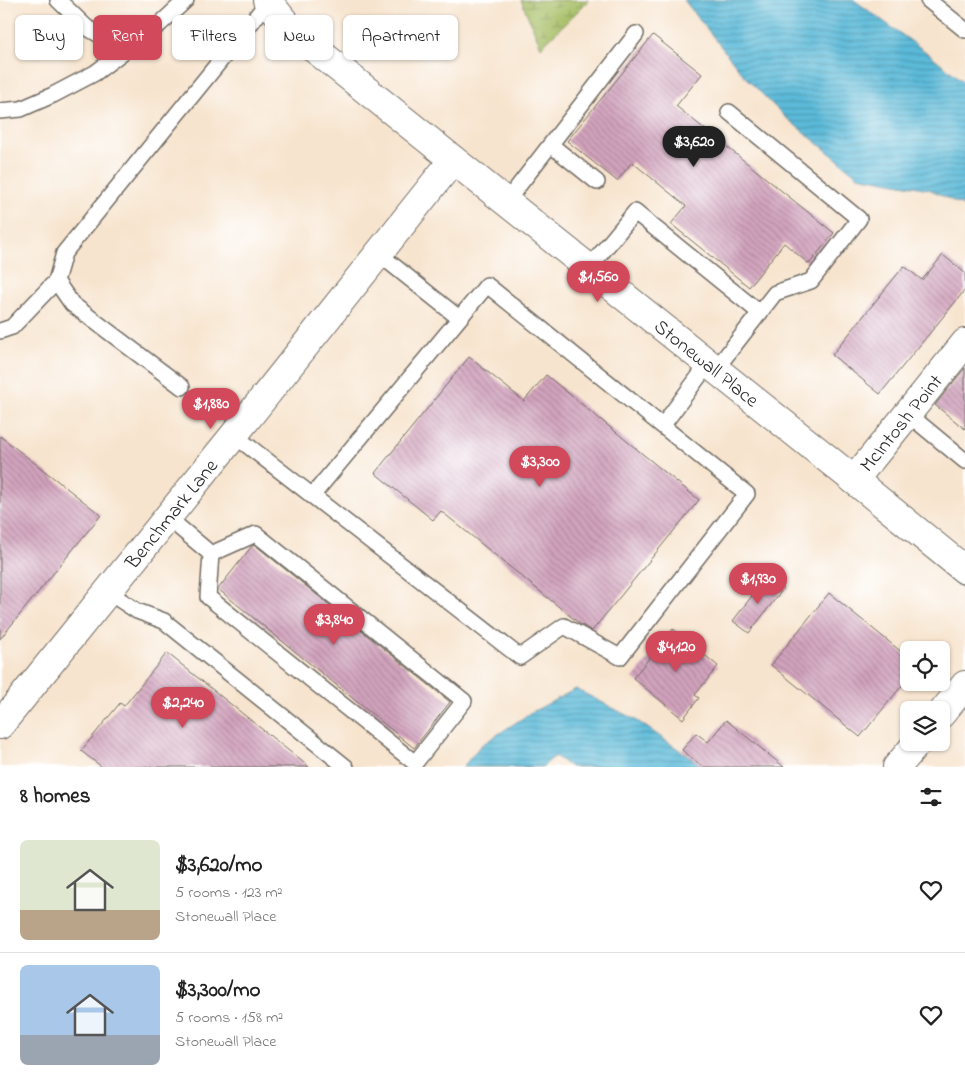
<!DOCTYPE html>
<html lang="en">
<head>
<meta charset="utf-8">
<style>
	body { margin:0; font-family:"Indie Flower",sans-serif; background:#f6f6f6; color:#222; height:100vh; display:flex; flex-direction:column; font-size:19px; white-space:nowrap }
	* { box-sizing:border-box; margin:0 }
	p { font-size:16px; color:#767676 }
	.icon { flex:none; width:28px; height:28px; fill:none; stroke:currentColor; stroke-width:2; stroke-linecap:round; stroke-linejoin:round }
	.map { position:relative; height:767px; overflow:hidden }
	.details { display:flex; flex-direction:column; background:#fff; flex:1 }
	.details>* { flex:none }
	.guide { position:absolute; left:15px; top:15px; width:500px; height:45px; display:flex; gap:10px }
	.buttons { position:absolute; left:900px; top:641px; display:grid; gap:10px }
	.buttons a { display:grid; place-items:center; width:50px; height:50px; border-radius:8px; background:#fff; box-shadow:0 1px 4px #0004; font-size:25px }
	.price { position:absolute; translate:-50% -42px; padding:0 11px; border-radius:18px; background:#d1495b; color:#fff; font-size:16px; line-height:32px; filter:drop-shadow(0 1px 2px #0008) }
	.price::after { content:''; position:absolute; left:50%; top:30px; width:15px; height:11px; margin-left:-8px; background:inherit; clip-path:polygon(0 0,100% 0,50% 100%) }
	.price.on { background:#222; color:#fff }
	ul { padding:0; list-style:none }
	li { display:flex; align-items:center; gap:15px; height:125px; padding:0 20px }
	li+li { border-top:1px solid #e0e0e0 }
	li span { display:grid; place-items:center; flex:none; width:140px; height:100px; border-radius:8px; color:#555 }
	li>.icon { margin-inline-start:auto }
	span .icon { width:60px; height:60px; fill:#fffc; stroke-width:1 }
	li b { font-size:21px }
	h2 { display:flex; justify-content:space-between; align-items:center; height:60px; padding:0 20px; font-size:21px }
	.chip { padding:0 18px; border-radius:8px; background:#fff; box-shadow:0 1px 4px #0004; font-size:18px; line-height:45px }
	.chip.on { background:#d1495b; color:#fff }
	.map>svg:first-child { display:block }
	.wetland { fill:url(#wetland-marsh); stroke:#687447 }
	.water { fill:url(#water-rules); stroke:#437282 }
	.building { fill:url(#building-back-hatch) }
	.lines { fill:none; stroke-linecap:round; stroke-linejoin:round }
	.lane-casing { stroke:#726c64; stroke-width:18 }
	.street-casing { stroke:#726c64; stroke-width:30 }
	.lane { stroke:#fff; stroke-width:15 }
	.street { stroke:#fff; stroke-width:28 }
	.labels { text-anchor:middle; stroke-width:5; stroke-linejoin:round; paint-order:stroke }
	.street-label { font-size:20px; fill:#2b2b2b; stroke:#fff }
</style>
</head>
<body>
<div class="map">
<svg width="965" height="767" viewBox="0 0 965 767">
	<defs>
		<pattern id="wetland-marsh" width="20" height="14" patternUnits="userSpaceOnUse" patternTransform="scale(1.25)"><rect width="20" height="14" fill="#a6bd63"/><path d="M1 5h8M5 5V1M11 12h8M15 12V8" fill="none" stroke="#879a52"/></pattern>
		<pattern id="water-rules" width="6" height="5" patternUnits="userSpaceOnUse" patternTransform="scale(1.25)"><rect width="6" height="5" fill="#5bbad9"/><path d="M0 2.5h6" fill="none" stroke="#4b97b0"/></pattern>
		<pattern id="building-back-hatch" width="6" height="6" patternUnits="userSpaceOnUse" patternTransform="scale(1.25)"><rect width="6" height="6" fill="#d2a3bd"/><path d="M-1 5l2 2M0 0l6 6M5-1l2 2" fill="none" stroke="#ab859a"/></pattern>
	</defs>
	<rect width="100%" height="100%" fill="#fff"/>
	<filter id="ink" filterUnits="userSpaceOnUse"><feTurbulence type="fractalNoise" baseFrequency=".02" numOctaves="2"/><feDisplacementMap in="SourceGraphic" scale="10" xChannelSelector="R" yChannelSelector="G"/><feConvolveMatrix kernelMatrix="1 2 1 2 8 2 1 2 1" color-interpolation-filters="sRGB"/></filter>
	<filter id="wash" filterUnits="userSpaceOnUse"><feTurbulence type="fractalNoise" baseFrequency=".0096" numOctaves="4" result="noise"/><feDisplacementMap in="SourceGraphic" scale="20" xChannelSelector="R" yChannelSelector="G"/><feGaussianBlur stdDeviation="1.12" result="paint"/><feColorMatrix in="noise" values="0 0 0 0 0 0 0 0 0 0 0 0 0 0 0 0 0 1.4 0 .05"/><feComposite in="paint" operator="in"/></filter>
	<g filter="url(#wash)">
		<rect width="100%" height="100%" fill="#f7e4ce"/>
		<!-- wetland -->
		<path class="wetland" d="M521,0H589L541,47Z"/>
		<!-- water -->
		<path class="water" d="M684,0H854L933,57L965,83V207L929,189L858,176L784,116L746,78Z
			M576,689L636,720L704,767H571L555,756L542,767H463L480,746L532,712Z"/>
		<g id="blocks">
			<!-- building -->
			<path class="building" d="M653,35L702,74L676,106L834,233L809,264L784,243L749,287L671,224L686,206L632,162L617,181L567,141Z
				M943,255L965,273V290L880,394L832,355L904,266L922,280Z
				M469,357L524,401L546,375L699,500L592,631L580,624L441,511L433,520L375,473Z
				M965,368V429L935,405Z
				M0,436L101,515L0,639Z
				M255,545L450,702L414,748L218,589L252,546Z
				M766,577L783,589L749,633L733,621Z
				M829,593L909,658V677L860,737L771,665Z
				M673,629L718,666L695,695L699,698L683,719L633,678Z
				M167,653L309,767H102L81,751L120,703L124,706Z
				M726,720L784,767H703L682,750L696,733L708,742Z"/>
		</g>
	</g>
	<g filter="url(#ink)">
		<use href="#blocks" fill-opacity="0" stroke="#726c64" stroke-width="1"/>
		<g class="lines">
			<!-- lane casing -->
			<g class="lane-casing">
				<path id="lane" d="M58,0L86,27L125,50
					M928,0L965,30
					M0,111L21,109L53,95L95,73L160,24L186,0
					M551,145L597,182
					M506,202L636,34
					M379,254L459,318
					M589,268L635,212L760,313
					M0,331L12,327L56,281
					M715,370L775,293L811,281L859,219L729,112
					M182,387L72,304L56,281L64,253L268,2
					M908,414L965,461
					M663,425L708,364
					M234,435L520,657L564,626L620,657L747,494L487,285L312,496
					M168,518L211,554L208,597L415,763L464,701L256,534L211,554
					M108,592L137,611L164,621L346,767"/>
			</g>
			<!-- street casing -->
			<g class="street-casing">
				<g id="street">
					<path id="s1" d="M267,0L291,30L854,480L965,570"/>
					<path id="s2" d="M854,480L965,343"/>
					<path d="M941,714L965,685"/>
					<path id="s3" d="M0,725L234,435L453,160"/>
					<path d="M897,767L918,742"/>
				</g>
			</g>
			<!-- lane -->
			<use href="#lane" class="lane"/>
			<!-- street -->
			<use href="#street" class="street"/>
		</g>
	</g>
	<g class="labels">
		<!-- street labels -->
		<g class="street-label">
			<text dy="7" stroke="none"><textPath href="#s1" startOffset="571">Stonewall Place</textPath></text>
			<text dy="7" stroke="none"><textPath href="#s2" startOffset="74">McIntosh Point</textPath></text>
			<text dy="7" stroke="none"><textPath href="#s3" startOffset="272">Benchmark Lane</textPath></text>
		</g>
	</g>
</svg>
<div class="buttons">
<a><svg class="icon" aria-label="locate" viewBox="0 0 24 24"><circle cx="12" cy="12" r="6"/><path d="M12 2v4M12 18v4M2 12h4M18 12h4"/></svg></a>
<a><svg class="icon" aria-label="layers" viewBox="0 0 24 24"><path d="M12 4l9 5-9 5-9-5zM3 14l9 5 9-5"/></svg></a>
</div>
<b class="price on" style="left:694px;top:168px">$3,620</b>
<b class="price" style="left:598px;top:303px">$1,560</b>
<b class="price" style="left:211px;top:430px">$1,880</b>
<b class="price" style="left:540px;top:488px">$3,300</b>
<b class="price" style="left:758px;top:605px">$1,930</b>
<b class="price" style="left:334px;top:646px">$3,840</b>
<b class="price" style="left:676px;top:673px">$4,120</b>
<b class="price" style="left:183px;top:729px">$2,240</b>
<div class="guide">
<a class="chip">Buy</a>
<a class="chip on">Rent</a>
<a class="chip">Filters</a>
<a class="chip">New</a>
<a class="chip">Apartment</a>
</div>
</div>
<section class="details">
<h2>8 homes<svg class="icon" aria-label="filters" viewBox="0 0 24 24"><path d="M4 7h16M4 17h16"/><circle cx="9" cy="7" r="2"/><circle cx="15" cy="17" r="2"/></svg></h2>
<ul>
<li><span style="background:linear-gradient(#dfe7d0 70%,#b9a48a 0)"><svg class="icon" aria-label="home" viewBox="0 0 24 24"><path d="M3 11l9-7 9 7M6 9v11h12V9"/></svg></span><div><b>$3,620/mo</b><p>5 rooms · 123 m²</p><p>Stonewall Place</p></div><svg class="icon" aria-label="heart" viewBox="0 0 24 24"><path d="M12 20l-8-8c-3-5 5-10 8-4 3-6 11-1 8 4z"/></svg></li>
<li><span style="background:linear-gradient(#a9c7e8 70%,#9aa5b1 0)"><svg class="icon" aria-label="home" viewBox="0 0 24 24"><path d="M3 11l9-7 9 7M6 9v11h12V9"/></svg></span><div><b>$3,300/mo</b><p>5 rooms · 158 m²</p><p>Stonewall Place</p></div><svg class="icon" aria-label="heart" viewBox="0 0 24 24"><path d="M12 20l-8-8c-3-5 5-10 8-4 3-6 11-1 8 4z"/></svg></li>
</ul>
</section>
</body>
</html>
